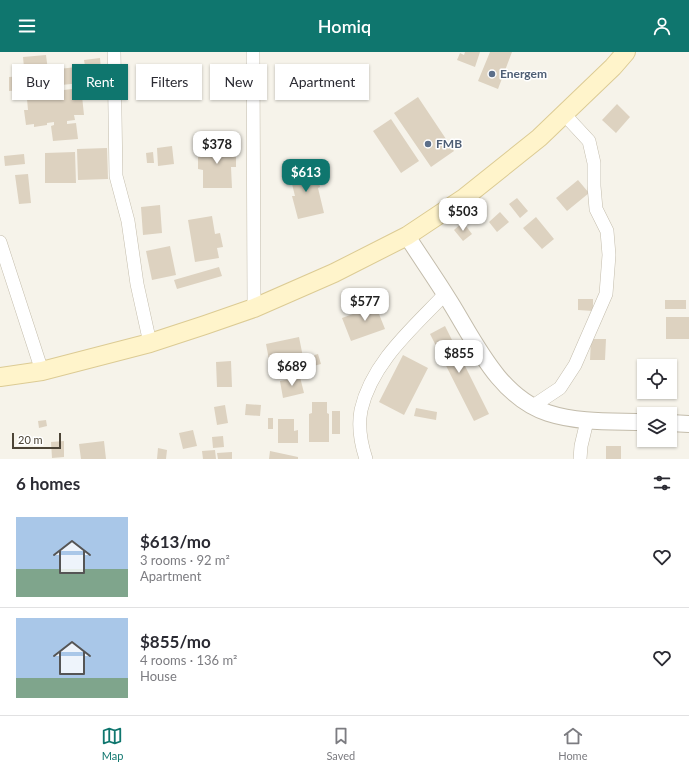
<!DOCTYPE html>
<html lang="en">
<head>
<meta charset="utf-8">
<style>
	body { margin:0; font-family:Lato,sans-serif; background:#f7f7f7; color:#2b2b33; height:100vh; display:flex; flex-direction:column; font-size:15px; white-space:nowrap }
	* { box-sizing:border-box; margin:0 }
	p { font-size:13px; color:#7c7c81 }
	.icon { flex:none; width:22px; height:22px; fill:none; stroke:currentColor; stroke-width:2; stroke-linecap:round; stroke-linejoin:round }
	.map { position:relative; height:407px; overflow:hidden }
	.drawer { display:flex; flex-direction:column; background:#fff; flex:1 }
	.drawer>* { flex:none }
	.guide { position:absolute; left:12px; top:12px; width:400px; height:36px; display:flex; gap:8px }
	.controls { position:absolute; left:637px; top:307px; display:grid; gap:8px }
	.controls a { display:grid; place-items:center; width:40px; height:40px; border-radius:0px; background:#fff; box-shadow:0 1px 3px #0004; font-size:20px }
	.scale { position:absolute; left:12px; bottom:10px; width:49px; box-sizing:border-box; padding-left:4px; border:2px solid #4c4436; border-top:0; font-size:11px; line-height:14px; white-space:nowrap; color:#4c4436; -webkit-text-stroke:3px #fff; paint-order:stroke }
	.price { position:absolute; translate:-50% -34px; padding:0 9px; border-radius:8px; background:#fff; color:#222; font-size:13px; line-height:26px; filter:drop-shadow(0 1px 2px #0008) }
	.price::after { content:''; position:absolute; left:50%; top:24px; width:12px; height:9px; margin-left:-6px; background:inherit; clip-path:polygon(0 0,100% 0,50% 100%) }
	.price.current { background:#0f766e; color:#fff }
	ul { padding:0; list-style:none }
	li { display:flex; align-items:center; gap:12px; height:100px; padding:0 16px }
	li+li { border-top:1px solid #e1e1e2 }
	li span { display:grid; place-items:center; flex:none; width:112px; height:80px; border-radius:0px; color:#555 }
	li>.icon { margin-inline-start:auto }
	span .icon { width:48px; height:48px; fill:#fffc; stroke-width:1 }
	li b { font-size:17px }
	h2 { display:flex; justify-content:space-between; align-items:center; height:48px; padding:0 16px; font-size:17px }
	.tag { padding:0 14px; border-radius:0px; background:#fff; box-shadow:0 1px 3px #0004; font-size:14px; line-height:36px }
	.tag.current { background:#0f766e; color:#fff }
	header { display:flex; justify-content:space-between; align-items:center; height:52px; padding:0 16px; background:#0f766e; color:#fff; font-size:18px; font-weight:600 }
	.menu { display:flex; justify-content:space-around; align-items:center; height:56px; border-top:1px solid #e1e1e2; background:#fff; font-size:11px; color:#7c7c81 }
	.menu a { display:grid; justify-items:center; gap:2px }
	.menu .current { color:#0f766e }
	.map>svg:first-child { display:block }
	.building { fill:#ddd2c0 }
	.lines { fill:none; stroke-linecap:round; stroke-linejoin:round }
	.minor-casing { stroke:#c3bcab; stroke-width:14 }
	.tertiary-casing { stroke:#c3bcab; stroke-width:18 }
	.secondary-casing { stroke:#dccb94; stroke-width:20 }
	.minor { stroke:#fff; stroke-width:13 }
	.tertiary { stroke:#fff; stroke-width:16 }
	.secondary { stroke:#fff4cb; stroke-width:18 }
	.service-dot { fill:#5c6f8a; stroke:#fff; stroke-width:1.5 }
	.labels { text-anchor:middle; stroke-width:3; stroke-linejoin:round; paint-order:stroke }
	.service-label { font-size:12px; font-weight:bold; fill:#4e5e75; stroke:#fff; text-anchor:start }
</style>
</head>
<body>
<header><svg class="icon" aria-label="menu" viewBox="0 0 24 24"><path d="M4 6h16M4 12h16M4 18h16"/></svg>Homiq<svg class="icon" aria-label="person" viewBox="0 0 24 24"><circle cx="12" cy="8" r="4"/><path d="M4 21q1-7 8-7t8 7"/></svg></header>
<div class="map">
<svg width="689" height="407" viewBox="0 0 689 407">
	<rect width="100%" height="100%" fill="#f6f3ea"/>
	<!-- building -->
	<path class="building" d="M465,0H480L475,15L457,8L460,1L464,3Z
		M490,0H512L498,37L478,29Z
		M46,3L50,34L26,36L23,5Z
		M100,6L102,29L61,33L59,17L85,14L84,8Z
		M23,24L24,38L9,39V25Z
		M72,37L73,45L82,44L84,63H74L75,68L67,69V72L76,71L78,87L53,89L51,74L54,73V70L47,71V73L34,75V72L26,73L24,58H28L27,47L40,46V48L48,47L47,40Z
		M418,45L454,99L431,115L394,61Z
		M617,52L630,65L616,81L602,68Z
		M391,67L419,109L401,121L373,79Z
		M203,88H220V98H236V115H231L232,136H203V118L198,117V105H203Z
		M172,94L174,112L158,114L157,96Z
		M107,96L108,127L78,128L77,97Z
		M75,100L76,131H45V101Z
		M153,100L154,111H147L146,101Z
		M24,102L25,112L5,114L4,104Z
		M313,114L315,124H317L320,135L318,136L324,161L298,167L292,144H295L289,120Z
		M28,122L31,151L19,152L15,123Z
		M578,128L589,141L567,159L556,146Z
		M517,146L528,159L520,166L509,152Z
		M160,153L162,181L143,183L141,155Z
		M500,160L509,170L497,180L489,170Z
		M212,164L215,182L220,181L223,195L217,196L219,206L195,210L188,168Z
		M536,165L554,187L542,197L523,176Z
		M463,170L472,182L463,189L454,178Z
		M170,194L176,223L152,228L146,199Z
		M219,215L222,224L177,237L174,228Z
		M578,247H593V259L578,258Z
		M665,248H686V257H665Z
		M383,251L386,260L379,262L385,277L351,289L342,266Z
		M666,265H689V287H666Z
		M445,274L489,362L474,369L430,282Z
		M299,285L303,305L270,313L266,292Z
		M591,287H606L605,308H590Z
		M318,302L321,312L306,316L303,306Z
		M403,303L428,316L404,363L379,350Z
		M231,309L232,335H217L216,310Z
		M300,325L304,341L283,346L280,329Z
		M312,350H327V361L329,362V390H309V362L312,361Z
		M246,352L261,353L260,364L245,363Z
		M225,353L228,371L217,373L214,355Z
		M416,356L437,360L436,368L414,364Z
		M332,359H340V382H332Z
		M268,366H273V377H268Z
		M278,367H294V379L298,378V391H278Z
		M46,368L47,374L39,376L38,369Z
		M193,378L197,394L183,397L179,381Z
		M223,384L224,395L213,396L212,385Z
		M64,389V405L52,406L51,390Z
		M104,389L106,407H81L79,392Z
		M606,394H621V407H606Z
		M158,396L167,398L166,407H157Z
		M215,398L216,407H203L202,399Z
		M270,399L298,405V407H269Z
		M232,400V407H218L217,401Z"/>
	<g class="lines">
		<!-- minor casing -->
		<g class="minor-casing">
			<path id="minor" d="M114,0L116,124L128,169L137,232L150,291
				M253,0L254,256
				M0,190L42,319
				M533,354L560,336L575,313L606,242L609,203L607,179L596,157L594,134V111L589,89L564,62
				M366,407C361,392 358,374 361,358C372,310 413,276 445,242
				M580,407L581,394L587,369"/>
		</g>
		<!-- tertiary casing -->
		<g class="tertiary-casing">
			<path id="tertiary" d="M407,184C421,206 436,227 450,250C475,290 499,345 548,361C579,371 612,369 644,370
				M670,371L689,372"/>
		</g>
		<!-- secondary casing -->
		<g class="secondary-casing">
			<path id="secondary" d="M0,325L42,319L150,291L205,273L254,256L334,221L407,184L464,146L539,86L613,15L626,0"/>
		</g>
		<!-- minor -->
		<use href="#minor" class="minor"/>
		<!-- tertiary -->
		<use href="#tertiary" class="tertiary"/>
		<!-- secondary -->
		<use href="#secondary" class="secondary"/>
	</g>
	<!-- markers -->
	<g class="service-dot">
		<circle cx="492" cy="22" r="4"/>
		<circle cx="428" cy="92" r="4"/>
	</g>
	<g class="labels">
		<!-- service labels -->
		<g class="service-label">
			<text x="500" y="26">Energem</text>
			<text x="436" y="96">FMB</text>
		</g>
	</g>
</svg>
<div class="controls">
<a><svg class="icon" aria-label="locate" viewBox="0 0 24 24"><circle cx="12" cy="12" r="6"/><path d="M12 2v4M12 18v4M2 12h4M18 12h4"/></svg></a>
<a><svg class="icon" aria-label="layers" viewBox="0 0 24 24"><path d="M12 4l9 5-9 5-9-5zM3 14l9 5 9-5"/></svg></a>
</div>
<div class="scale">20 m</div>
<b class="price" style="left:217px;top:113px">$378</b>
<b class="price current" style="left:306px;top:141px">$613</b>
<b class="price" style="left:463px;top:180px">$503</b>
<b class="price" style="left:365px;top:270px">$577</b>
<b class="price" style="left:459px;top:322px">$855</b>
<b class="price" style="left:292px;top:335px">$689</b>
<div class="guide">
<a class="tag">Buy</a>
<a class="tag current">Rent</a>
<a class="tag">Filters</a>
<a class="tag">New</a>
<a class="tag">Apartment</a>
</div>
</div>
<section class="drawer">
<h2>6 homes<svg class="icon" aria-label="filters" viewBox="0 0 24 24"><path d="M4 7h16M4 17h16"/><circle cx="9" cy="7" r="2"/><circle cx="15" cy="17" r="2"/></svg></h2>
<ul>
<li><span style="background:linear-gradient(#a9c7e8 65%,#7fa58c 0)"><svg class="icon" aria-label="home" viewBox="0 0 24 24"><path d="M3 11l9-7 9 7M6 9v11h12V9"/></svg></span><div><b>$613/mo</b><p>3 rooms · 92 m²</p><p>Apartment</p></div><svg class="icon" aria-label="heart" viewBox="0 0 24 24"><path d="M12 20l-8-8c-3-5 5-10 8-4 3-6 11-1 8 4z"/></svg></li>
<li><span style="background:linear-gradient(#a9c7e8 75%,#7fa58c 0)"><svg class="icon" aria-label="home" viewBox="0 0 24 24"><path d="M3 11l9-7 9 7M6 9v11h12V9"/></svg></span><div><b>$855/mo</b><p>4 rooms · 136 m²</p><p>House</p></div><svg class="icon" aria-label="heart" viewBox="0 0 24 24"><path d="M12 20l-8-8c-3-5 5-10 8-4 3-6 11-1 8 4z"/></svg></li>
</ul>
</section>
<nav class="menu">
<a class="current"><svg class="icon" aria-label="map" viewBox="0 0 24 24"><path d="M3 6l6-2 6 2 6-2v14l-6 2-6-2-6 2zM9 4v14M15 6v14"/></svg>Map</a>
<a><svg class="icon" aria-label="saved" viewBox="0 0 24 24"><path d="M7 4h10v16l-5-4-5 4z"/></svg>Saved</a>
<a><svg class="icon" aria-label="home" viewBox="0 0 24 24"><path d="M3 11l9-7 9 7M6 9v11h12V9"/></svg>Home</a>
</nav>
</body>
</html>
